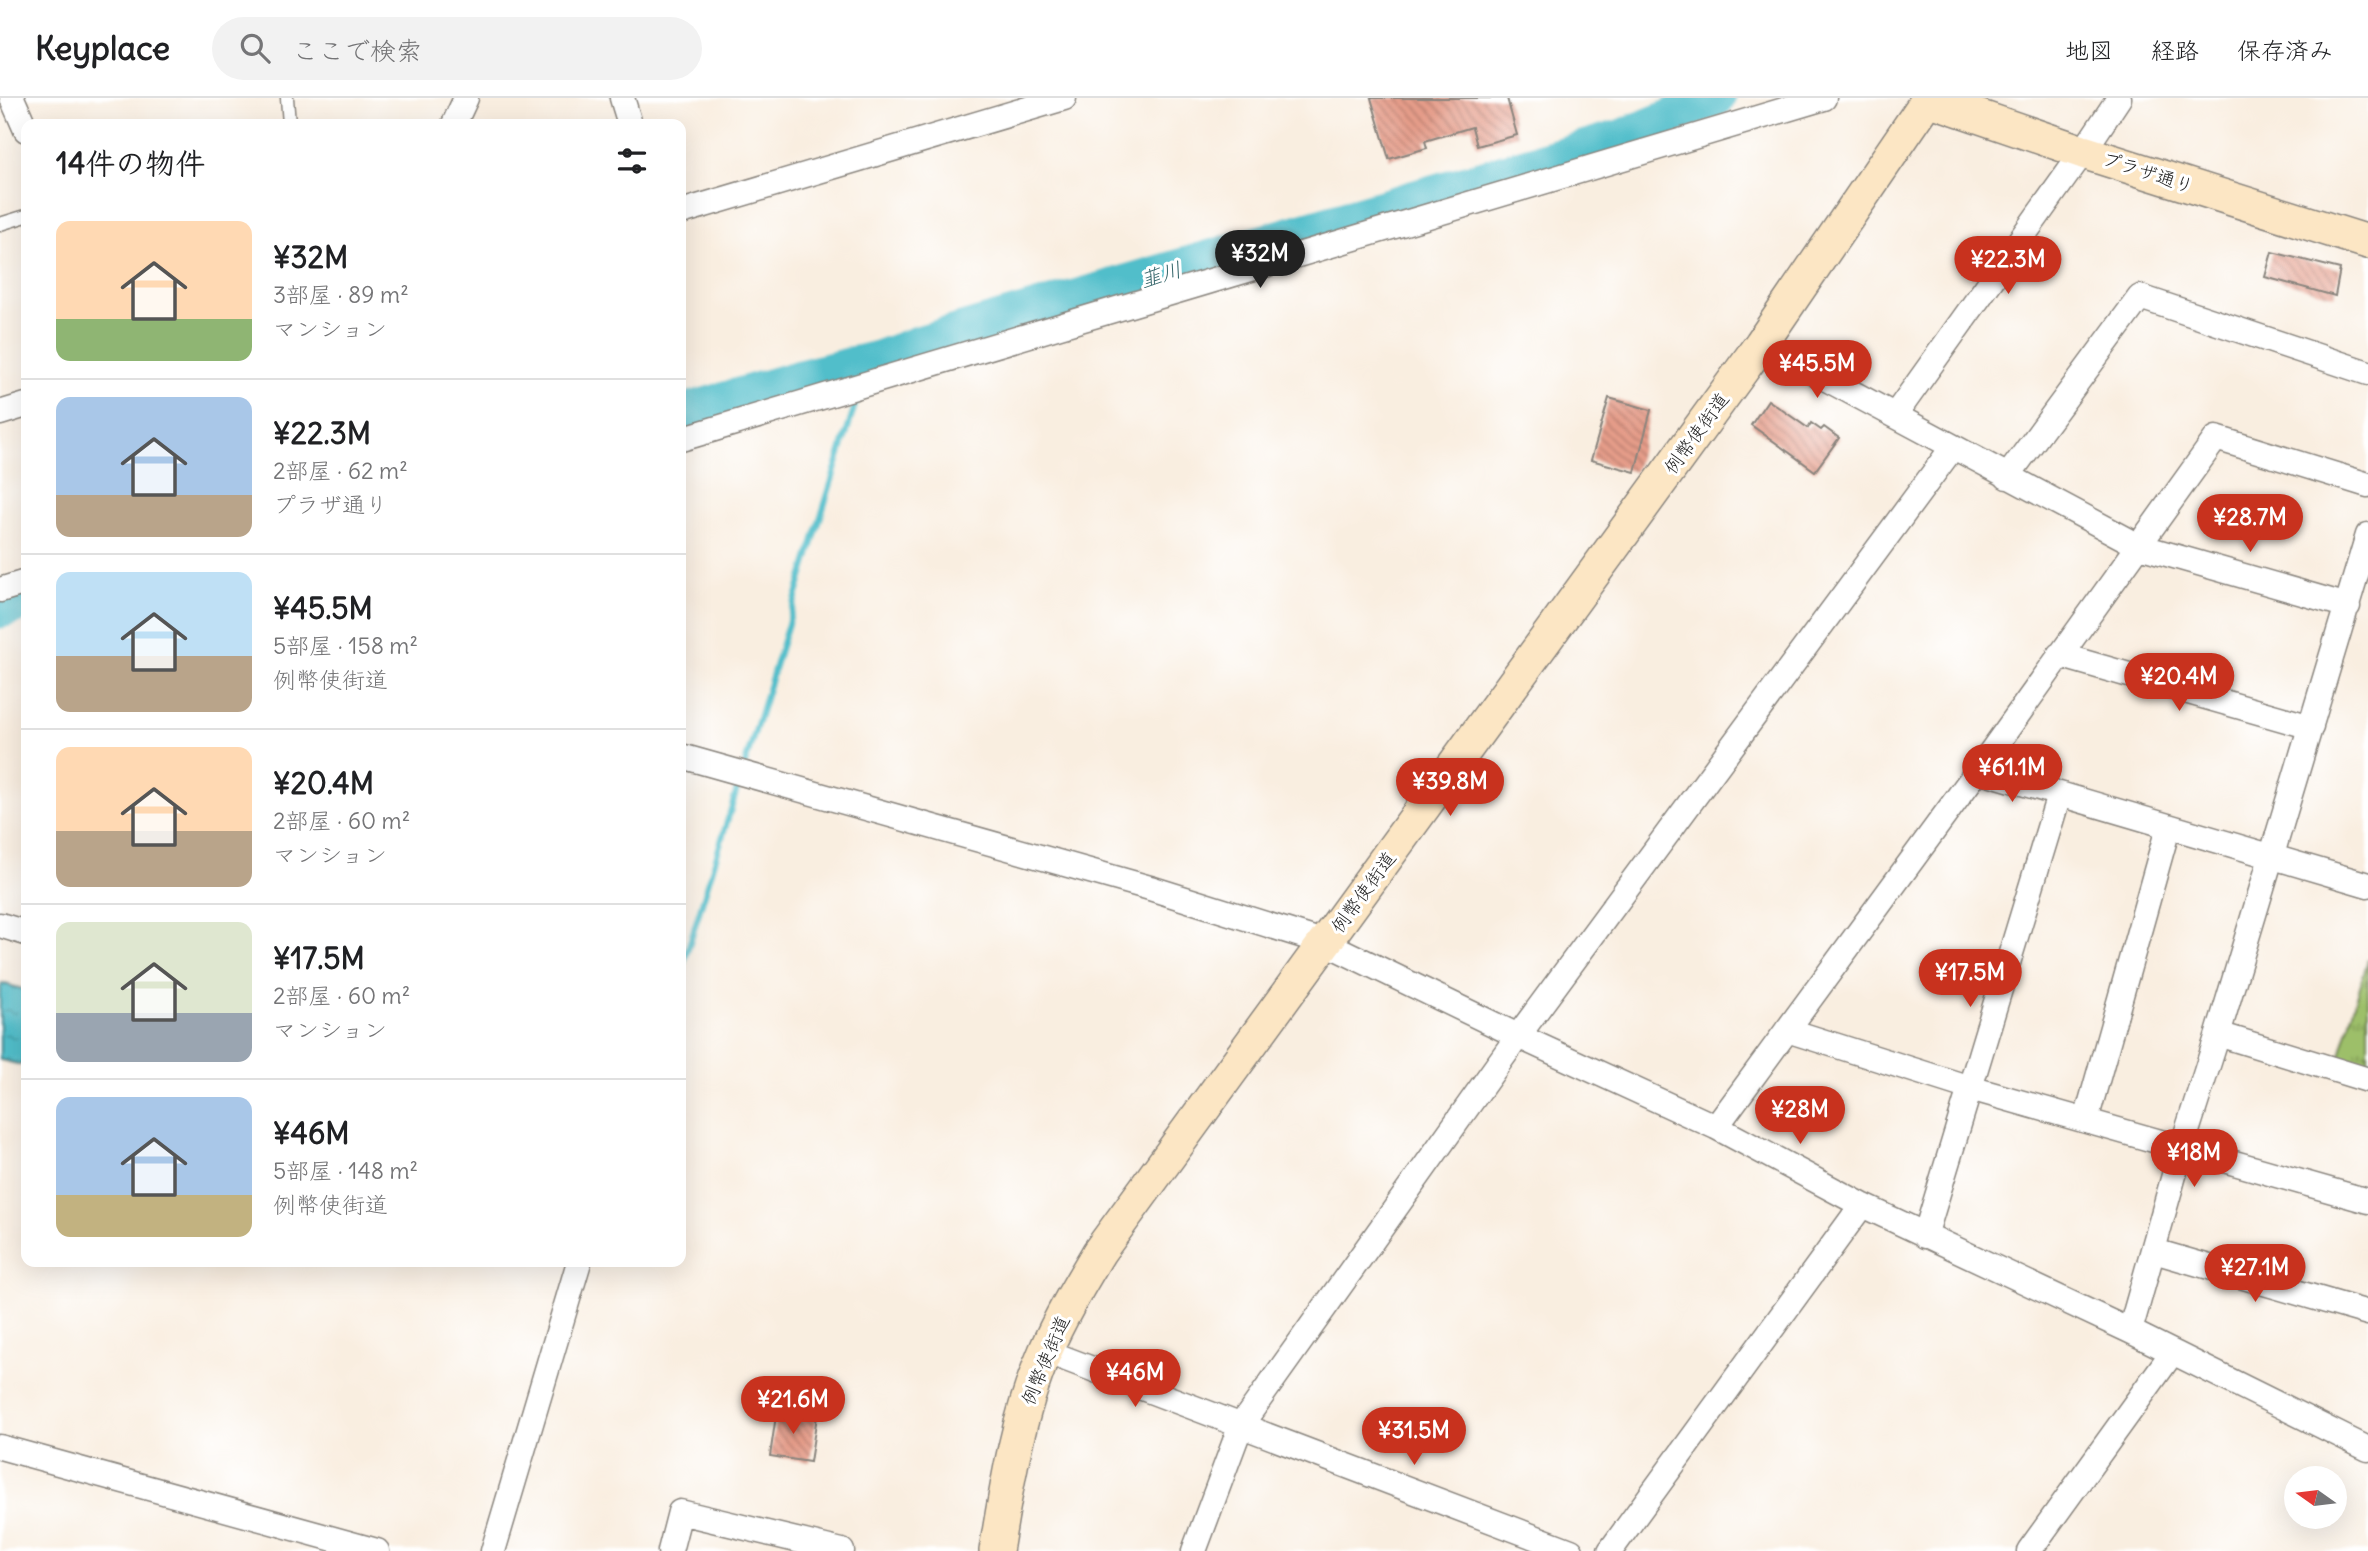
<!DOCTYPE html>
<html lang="ja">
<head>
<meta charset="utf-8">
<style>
	body { margin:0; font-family:Delius,"Klee One",sans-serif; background:#f2f2f2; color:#202124; height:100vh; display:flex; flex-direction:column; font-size:26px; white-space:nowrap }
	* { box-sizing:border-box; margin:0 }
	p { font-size:23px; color:#757577 }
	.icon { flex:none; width:38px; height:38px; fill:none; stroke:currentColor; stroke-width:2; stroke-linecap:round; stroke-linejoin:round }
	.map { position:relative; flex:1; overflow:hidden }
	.drawer { position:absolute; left:21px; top:21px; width:665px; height:1148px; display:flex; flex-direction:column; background:#fff; border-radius:14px; box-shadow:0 7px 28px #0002 }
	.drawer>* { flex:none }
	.needle { width:46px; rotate:284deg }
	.tools { position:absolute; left:2284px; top:1368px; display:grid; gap:14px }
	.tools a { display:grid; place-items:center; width:63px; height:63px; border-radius:50%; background:#fff; box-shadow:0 7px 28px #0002; font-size:35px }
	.price { position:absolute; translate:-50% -60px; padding:0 16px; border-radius:24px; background:#c8321e; color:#fff; font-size:23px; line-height:46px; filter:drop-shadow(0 2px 4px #0008) }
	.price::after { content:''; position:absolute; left:50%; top:42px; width:21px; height:16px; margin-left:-10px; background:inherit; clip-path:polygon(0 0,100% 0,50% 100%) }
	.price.active { background:#222; color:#fff }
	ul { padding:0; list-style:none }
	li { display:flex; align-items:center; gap:21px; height:175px; padding:0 35px }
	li+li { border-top:2px solid #e0e0e0 }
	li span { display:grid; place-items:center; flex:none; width:196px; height:140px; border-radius:14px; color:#555 }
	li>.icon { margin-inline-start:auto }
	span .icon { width:84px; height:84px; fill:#fffc; stroke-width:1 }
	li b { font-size:30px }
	h2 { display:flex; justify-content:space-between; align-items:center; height:84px; padding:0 35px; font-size:30px }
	header { display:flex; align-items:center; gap:42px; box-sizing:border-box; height:98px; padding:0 35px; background:#fff; border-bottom:2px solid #e0e0e0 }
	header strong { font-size:33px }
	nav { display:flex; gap:38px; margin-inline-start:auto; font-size:24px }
	.search { width:490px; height:63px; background:#f2f2f2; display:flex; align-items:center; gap:18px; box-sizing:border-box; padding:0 24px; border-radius:38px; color:#757577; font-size:26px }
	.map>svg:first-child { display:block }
	.park { fill:url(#park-tufts); stroke:#5c6e42; stroke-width:2 }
	.water { fill:url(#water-ripples); stroke:#366d73; stroke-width:2 }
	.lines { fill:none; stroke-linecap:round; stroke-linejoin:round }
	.stream { stroke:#51beca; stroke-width:6 }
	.river { stroke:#51beca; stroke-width:37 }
	.building { fill:url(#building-back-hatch) }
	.lane-casing { stroke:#8a857e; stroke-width:15 }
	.street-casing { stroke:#8a857e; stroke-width:27 }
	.secondary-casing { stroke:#8a857e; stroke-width:36 }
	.lane { stroke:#fff; stroke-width:12 }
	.street { stroke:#fff; stroke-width:24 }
	.secondary { stroke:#fce6c4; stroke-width:33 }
	.labels { text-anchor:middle; stroke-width:6; stroke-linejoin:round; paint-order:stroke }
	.street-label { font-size:19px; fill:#1c1c1c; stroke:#fff }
	.water-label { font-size:21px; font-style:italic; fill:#34656a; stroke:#fff }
</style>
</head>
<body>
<header>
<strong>Keyplace</strong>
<div class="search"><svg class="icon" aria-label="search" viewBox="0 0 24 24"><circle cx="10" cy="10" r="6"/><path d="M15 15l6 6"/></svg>ここで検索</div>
<nav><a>地図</a><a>経路</a><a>保存済み</a></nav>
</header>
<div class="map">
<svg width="2368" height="1453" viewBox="0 0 2368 1453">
	<defs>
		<pattern id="park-tufts" width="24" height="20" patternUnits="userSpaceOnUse" patternTransform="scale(1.75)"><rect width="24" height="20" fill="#9dbf69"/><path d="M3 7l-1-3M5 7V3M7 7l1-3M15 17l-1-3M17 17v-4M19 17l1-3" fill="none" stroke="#7f9a56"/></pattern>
		<pattern id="water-ripples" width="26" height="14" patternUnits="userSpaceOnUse" patternTransform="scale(1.75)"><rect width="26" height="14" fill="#51beca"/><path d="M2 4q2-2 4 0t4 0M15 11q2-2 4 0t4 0" fill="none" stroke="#429aa3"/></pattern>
		<pattern id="building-back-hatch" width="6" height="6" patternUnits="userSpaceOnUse" patternTransform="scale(1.75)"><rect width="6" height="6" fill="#e59c89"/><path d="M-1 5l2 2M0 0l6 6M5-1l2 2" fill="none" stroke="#b97e6f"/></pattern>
	</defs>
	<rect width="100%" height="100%" fill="#fff"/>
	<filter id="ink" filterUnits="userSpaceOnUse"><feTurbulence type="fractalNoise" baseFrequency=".0143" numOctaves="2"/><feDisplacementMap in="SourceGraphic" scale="14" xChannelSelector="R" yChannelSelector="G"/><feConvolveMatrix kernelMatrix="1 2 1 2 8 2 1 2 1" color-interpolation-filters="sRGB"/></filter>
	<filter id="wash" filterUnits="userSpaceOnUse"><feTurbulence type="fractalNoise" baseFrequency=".00686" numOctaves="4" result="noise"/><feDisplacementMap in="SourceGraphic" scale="28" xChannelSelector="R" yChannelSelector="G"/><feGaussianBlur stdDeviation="1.57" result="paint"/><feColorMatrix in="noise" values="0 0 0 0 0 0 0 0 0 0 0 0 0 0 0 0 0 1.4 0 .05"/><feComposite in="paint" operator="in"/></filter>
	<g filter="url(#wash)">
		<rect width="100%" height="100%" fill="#f9eee0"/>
		<!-- park -->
		<path class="park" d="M2368,861V968L2339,960Z"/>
		<!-- water -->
		<path class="water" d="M2,885L26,892V948L21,967L0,962V894Z"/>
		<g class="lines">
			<!-- stream -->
			<path class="stream" d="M856,266V280
				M745,666L856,304
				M681,873L739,685"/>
			<!-- river -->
			<path class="river" d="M681,315L800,280L877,261L918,246L1620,40L1717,0
				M0,512L26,504"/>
		</g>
		<g id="blocks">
			<!-- building -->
			<path class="building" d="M1371,0H1507L1517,37L1477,48L1472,29L1425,43L1427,50L1389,61Z
				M2272,154L2340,171L2335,198L2265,179Z
				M1609,300L1651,312L1635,374L1591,362Z
				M1768,302L1808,330L1811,325L1821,332L1824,329L1839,340L1815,373L1751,327Z
				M777,1311L817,1318L810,1364L770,1358Z"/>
		</g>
	</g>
	<g filter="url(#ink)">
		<use href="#blocks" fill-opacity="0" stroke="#8a857e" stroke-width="2"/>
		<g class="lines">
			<!-- lane casing -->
			<g class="lane-casing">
				<path id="lane" d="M287,0L289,26
					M0,126L26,118"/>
			</g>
			<!-- street casing -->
			<g class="street-casing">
				<path id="street" d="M12,0L26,32
					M622,0L630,26
					M454,26L466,0
					M681,114L1064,0
					M1761,246L2139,448L2348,508
					M0,315L26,307
					M1895,317L2083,54L2119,0
					M681,341L1824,0
					M2007,379L2140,199L2368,275
					M0,492L26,484
					M2059,557L2311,629
					M681,658L1150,790L1326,845L1518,938L1716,1029L1862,1107L2130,1233L2368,1351
					M1978,672L2368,787
					M0,827L26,835
					M1787,932L1970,990L2368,1103
					M2218,936L2368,982
					M2086,1022L2168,730
					M1716,1029L1978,672L2216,340L2368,387
					M1925,1138L2059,697
					M2154,1153L2368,1215
					M2130,1233L2182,1049L2218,936L2368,437
					M1045,1253L1571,1453
					M0,1349L377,1453
					M493,1453L579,1164
					M670,1453L680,1414L842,1453
					M1194,1453L1241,1327L1518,938L1953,349
					M1610,1453L1862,1107
					M2029,1453L2172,1255"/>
			</g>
			<!-- secondary casing -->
			<g class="secondary-casing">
				<path id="secondary" d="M1925,0L2083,54L2368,144
					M996,1453C1007,1385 1018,1317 1045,1254C1060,1219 1080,1186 1099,1154L1761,246L1929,0"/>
			</g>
			<!-- lane -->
			<use href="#lane" class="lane"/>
			<!-- street -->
			<use href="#street" class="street"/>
			<!-- secondary -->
			<use href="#secondary" class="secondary"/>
		</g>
	</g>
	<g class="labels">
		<!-- street labels -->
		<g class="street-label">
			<text transform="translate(2148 74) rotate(18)" y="7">プラザ通り</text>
			<text transform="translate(1696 335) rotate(-54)" y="7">例幣使街道</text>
			<text transform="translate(1363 794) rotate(-54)" y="7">例幣使街道</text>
			<text transform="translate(1045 1262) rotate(-67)" y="7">例幣使街道</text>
		</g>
		<!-- water labels -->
		<g class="water-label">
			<text transform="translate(1161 177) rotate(-17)" y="7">韮川</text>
		</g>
	</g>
</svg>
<div class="tools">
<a><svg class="needle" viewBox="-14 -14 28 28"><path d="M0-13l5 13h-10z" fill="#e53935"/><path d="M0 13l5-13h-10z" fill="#757577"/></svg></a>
</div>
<b class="price active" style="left:1260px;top:192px">¥32M</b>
<b class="price" style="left:2008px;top:198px">¥22.3M</b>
<b class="price" style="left:1817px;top:302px">¥45.5M</b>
<b class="price" style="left:2250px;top:456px">¥28.7M</b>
<b class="price" style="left:2179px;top:615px">¥20.4M</b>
<b class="price" style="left:2012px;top:706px">¥61.1M</b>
<b class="price" style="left:1450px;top:720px">¥39.8M</b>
<b class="price" style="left:1970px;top:911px">¥17.5M</b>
<b class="price" style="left:1800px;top:1048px">¥28M</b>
<b class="price" style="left:2194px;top:1091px">¥18M</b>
<b class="price" style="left:2255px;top:1206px">¥27.1M</b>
<b class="price" style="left:1135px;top:1311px">¥46M</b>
<b class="price" style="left:793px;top:1338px">¥21.6M</b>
<b class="price" style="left:1414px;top:1369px">¥31.5M</b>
<section class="drawer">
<h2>14件の物件<svg class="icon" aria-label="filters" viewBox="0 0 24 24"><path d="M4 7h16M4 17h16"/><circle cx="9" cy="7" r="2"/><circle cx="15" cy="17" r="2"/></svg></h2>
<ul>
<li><span style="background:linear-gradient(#ffd9b3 70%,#8fb573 0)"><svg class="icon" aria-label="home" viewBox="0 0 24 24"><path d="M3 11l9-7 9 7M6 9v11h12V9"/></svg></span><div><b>¥32M</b><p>3部屋 · 89 m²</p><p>マンション</p></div></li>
<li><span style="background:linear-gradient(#a9c7e8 70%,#b9a48a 0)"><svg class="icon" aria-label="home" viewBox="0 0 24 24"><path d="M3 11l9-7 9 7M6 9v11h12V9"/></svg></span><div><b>¥22.3M</b><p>2部屋 · 62 m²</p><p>プラザ通り</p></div></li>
<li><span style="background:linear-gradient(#bfe0f5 60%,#b9a48a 0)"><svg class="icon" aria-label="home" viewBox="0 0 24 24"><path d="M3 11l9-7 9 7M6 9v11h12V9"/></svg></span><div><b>¥45.5M</b><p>5部屋 · 158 m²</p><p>例幣使街道</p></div></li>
<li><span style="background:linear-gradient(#ffd9b3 60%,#b9a48a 0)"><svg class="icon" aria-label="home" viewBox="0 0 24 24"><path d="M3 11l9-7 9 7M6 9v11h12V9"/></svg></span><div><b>¥20.4M</b><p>2部屋 · 60 m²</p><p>マンション</p></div></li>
<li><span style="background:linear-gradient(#dfe7d0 65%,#9aa5b1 0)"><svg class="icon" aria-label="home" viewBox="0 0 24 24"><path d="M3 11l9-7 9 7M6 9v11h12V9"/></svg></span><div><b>¥17.5M</b><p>2部屋 · 60 m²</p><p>マンション</p></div></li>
<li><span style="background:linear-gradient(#a9c7e8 70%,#c2b280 0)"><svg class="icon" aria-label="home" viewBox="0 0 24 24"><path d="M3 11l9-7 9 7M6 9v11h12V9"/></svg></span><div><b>¥46M</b><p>5部屋 · 148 m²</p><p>例幣使街道</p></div></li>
</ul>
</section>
</div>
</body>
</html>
